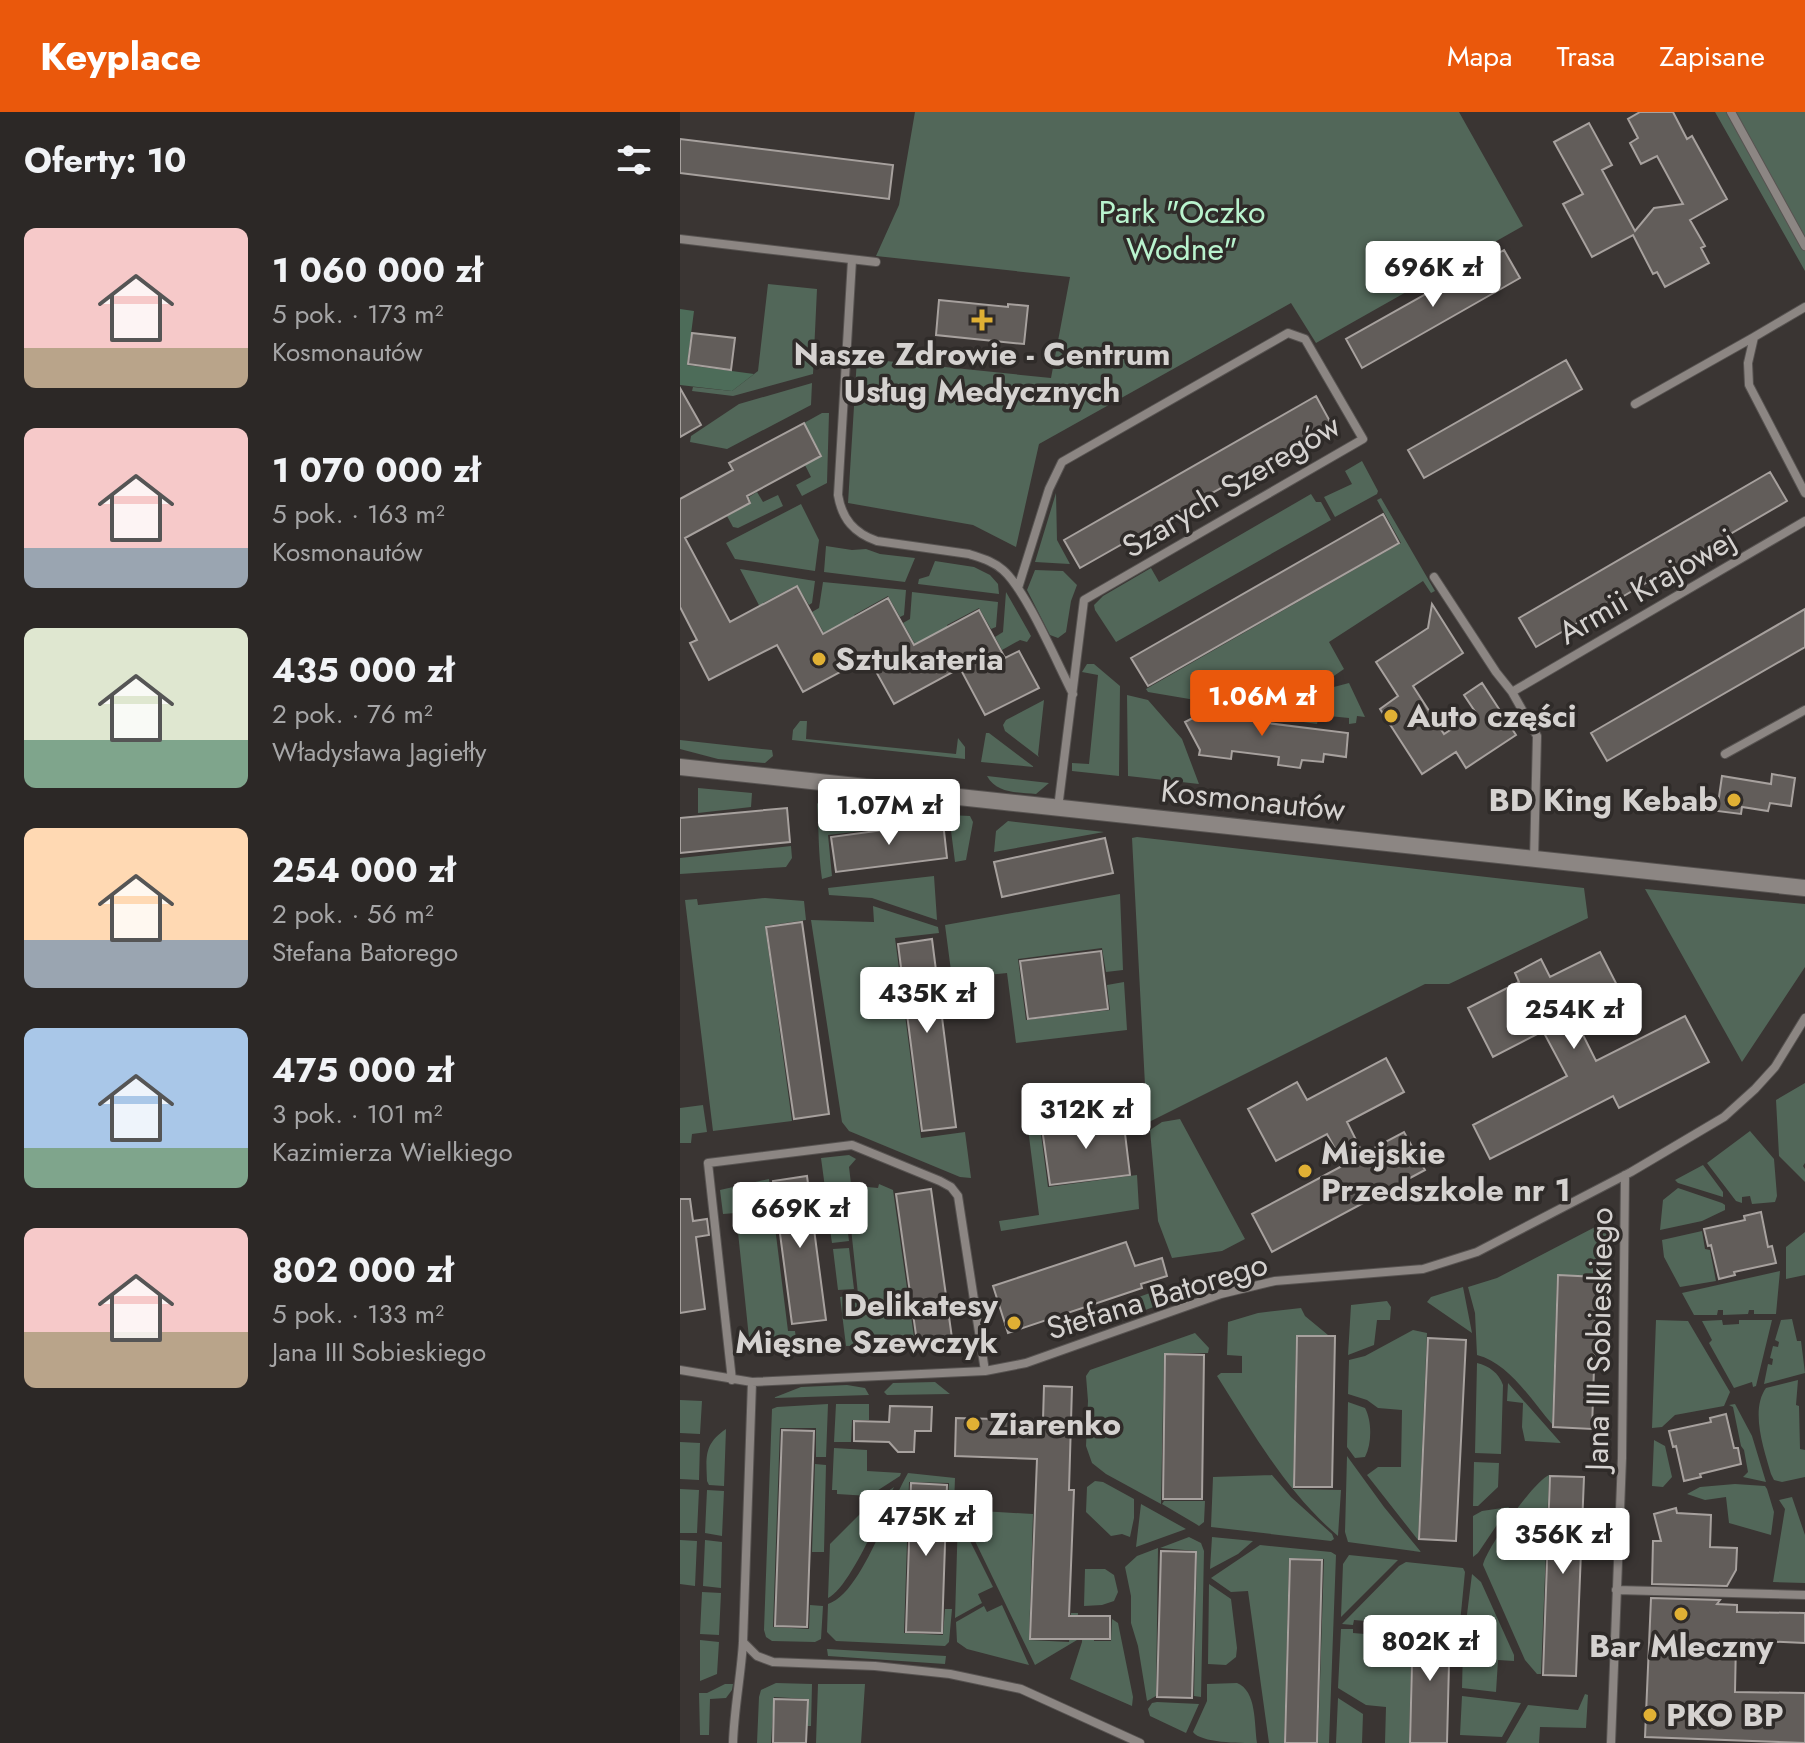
<!DOCTYPE html>
<html lang="pl">
<head>
<meta charset="utf-8">
<style>
	body { margin:0; font-family:Jost,sans-serif; background:#34302e; color:#f1f3f6; height:100vh; display:flex; flex-direction:column; font-size:30px; white-space:nowrap }
	* { box-sizing:border-box; margin:0 }
	p { font-size:26px; color:#a6a6a7 }
	.icon { flex:none; width:44px; height:44px; fill:none; stroke:currentColor; stroke-width:2; stroke-linecap:round; stroke-linejoin:round }
	.map { position:relative; flex:1; overflow:hidden }
	.drawer { display:flex; flex-direction:column; background:#2c2826; width:680px }
	.drawer>* { flex:none }
	.price { position:absolute; translate:-50% -68px; padding:0 18px; border-radius:8px; background:#fff; color:#222; font-size:26px; line-height:52px; filter:drop-shadow(0 2px 4px #0008) }
	.price::after { content:''; position:absolute; left:50%; top:48px; width:24px; height:18px; margin-left:-12px; background:inherit; clip-path:polygon(0 0,100% 0,50% 100%) }
	.price.current { background:#ea580c; color:#fff }
	ul { padding:0; list-style:none }
	li { display:flex; align-items:center; gap:24px; height:200px; padding:0 24px }
	li span { display:grid; place-items:center; flex:none; width:224px; height:160px; border-radius:12px; color:#555 }
	li>.icon { margin-inline-start:auto }
	span .icon { width:96px; height:96px; fill:#fffc; stroke-width:1 }
	li b { font-size:34px }
	h2 { display:flex; justify-content:space-between; align-items:center; height:96px; padding:0 24px; font-size:34px }
	header { display:flex; align-items:center; gap:48px; box-sizing:border-box; height:112px; padding:0 40px; background:#ea580c; color:#fff }
	header strong { font-size:38px }
	nav { display:flex; gap:44px; margin-inline-start:auto; font-size:28px }
	main { display:flex; flex:1; min-height:0 }
	.map>svg:first-child { display:block }
	.green { fill:#526759 }
	.forest { fill:#4d6c59 }
	.building { fill:#625d5a; stroke:#a7a19e; stroke-width:2 }
	.lines { fill:none; stroke-linecap:round; stroke-linejoin:round }
	.street-casing { stroke:#575351; stroke-width:10 }
	.secondary-casing { stroke:#575351; stroke-width:18 }
	.street { stroke:#8c8683; stroke-width:8 }
	.secondary { stroke:#8c8683; stroke-width:16 }
	.poi-dot { fill:#e0b034; stroke:#2f2b29; stroke-width:3 }
	.labels { text-anchor:middle; stroke-width:7; stroke-linejoin:round; paint-order:stroke }
	.park-label { font-size:32px; fill:#b9f3ce; stroke:#2f2b29 }
	.poi-label { font-size:32px; font-weight:bold; fill:#d5d2d0; stroke:#2f2b29; text-anchor:start }
	.street-label { font-size:32px; fill:#d5d2d0; stroke:#2f2b29 }
</style>
</head>
<body>
<header>
<strong>Keyplace</strong>
<nav><a>Mapa</a><a>Trasa</a><a>Zapisane</a></nav>
</header>
<main>
<section class="drawer">
<h2>Oferty: 10<svg class="icon" aria-label="filters" viewBox="0 0 24 24"><path d="M4 7h16M4 17h16"/><circle cx="9" cy="7" r="2"/><circle cx="15" cy="17" r="2"/></svg></h2>
<ul>
<li><span style="background:linear-gradient(#f6c9c9 75%,#b9a48a 0)"><svg class="icon" aria-label="home" viewBox="0 0 24 24"><path d="M3 11l9-7 9 7M6 9v11h12V9"/></svg></span><div><b>1 060 000 zł</b><p>5 pok. · 173 m²</p><p>Kosmonautów</p></div></li>
<li><span style="background:linear-gradient(#f6c9c9 75%,#9aa5b1 0)"><svg class="icon" aria-label="home" viewBox="0 0 24 24"><path d="M3 11l9-7 9 7M6 9v11h12V9"/></svg></span><div><b>1 070 000 zł</b><p>5 pok. · 163 m²</p><p>Kosmonautów</p></div></li>
<li><span style="background:linear-gradient(#dfe7d0 70%,#7fa58c 0)"><svg class="icon" aria-label="home" viewBox="0 0 24 24"><path d="M3 11l9-7 9 7M6 9v11h12V9"/></svg></span><div><b>435 000 zł</b><p>2 pok. · 76 m²</p><p>Władysława Jagiełły</p></div></li>
<li><span style="background:linear-gradient(#ffd9b3 70%,#9aa5b1 0)"><svg class="icon" aria-label="home" viewBox="0 0 24 24"><path d="M3 11l9-7 9 7M6 9v11h12V9"/></svg></span><div><b>254 000 zł</b><p>2 pok. · 56 m²</p><p>Stefana Batorego</p></div></li>
<li><span style="background:linear-gradient(#a9c7e8 75%,#7fa58c 0)"><svg class="icon" aria-label="home" viewBox="0 0 24 24"><path d="M3 11l9-7 9 7M6 9v11h12V9"/></svg></span><div><b>475 000 zł</b><p>3 pok. · 101 m²</p><p>Kazimierza Wielkiego</p></div></li>
<li><span style="background:linear-gradient(#f6c9c9 65%,#b9a48a 0)"><svg class="icon" aria-label="home" viewBox="0 0 24 24"><path d="M3 11l9-7 9 7M6 9v11h12V9"/></svg></span><div><b>802 000 zł</b><p>5 pok. · 133 m²</p><p>Jana III Sobieskiego</p></div></li>
</ul>
</section>
<div class="map">
<svg width="1125" height="1631" viewBox="0 0 1125 1631">
	<rect width="100%" height="100%" fill="#3a3533"/>
	<!-- green -->
	<path class="green" d="M235,0H779L843,114L636,231L611,191L359,332L336,435L293,413L168,391L177,246L371,266L390,165L196,144L219,93Z
		M1035,0H1125V159Z
		M88,172L137,177L133,262L53,284L12,279L13,275L52,279L78,259Z
		M132,271L131,293L47,337L10,330L11,324L59,292Z
		M142,301H149L147,371L122,384L116,373L131,365L125,353L142,344L124,311Z
		M682,349L698,379L697,382L655,405L644,385L672,372L665,359Z
		M77,380L83,390L98,383L103,394L58,416L53,415L47,404L71,391L69,385Z
		M376,381L377,428L390,452L355,450Z
		M631,382L636,390H641L651,408L436,530L415,498L414,493L423,484L471,456L479,470Z
		M701,386L755,479L751,481L743,469L649,530L664,557L610,594L600,596L557,590L556,585L548,584L533,591L468,580L466,577L721,431L697,388Z
		M121,392L139,428L135,459L55,447L46,431Z
		M146,434L172,438L186,437L200,442L235,446L225,470L144,460Z
		M255,449L294,455L310,463L318,472L319,482L238,472L239,467L249,464Z
		M60,457L135,469L132,491L129,493L117,473L83,491L91,516Z
		M355,458L383,459L397,473L391,489L386,520L378,526L370,523L347,478Z
		M143,470L226,478L224,503L220,505L208,484L174,503L186,524L167,534L156,515L144,521L132,500L139,496Z
		M232,480L318,490L316,515L311,517L299,496L267,513L278,534L247,526L235,532L223,511L230,507Z
		M326,480L351,524L347,530L340,528L322,538L315,525L323,520Z
		M407,552H414L440,574L439,664L392,659V651L409,652L418,563L402,560Z
		M669,571L685,605L677,604L676,611L669,612V606L639,603L637,612L603,607L650,576Z
		M447,583L468,588L502,627L519,672L448,664Z
		M364,588L358,643L359,645L325,619L323,613L326,608Z
		M120,609H127L126,627L276,642L278,626L285,635V647L112,628L113,618Z
		M306,621H309L354,655L301,650Z
		M0,628L92,638L93,644L85,651L38,647L0,637Z
		M307,664L369,671L356,682C338,680 317,682 307,664Z
		M18,676L72,681L71,695L18,701Z
		M140,688L266,703L267,709L148,723L152,764L142,767C138,741 139,717 137,692Z
		M269,703L290,704L293,710L286,748L275,750Z
		M328,709L424,720L314,740L316,719Z
		M457,725L904,776L908,806L769,872H745L467,1011L452,726Z
		M111,734L112,746L106,755L0,762V746Z
		M254,764L257,808L192,786L149,783L148,776Z
		M965,777L1125,792V855L1062,950Z
		M440,782L443,858L426,860L422,836L338,847L346,908L430,898L427,873L444,870L447,918L336,931L327,861L298,864L292,857L271,859L265,813Z
		M85,786L124,789L126,808L85,814L112,1009L33,1019L5,788L17,787L18,793Z
		M193,794L258,815L259,821L215,826L241,1026L285,1020L291,1066L280,1065L169,1019L162,1010L131,808L194,810Z
		M1125,971V1051L1123,1054L1125,1057V1070L1099,1044L1096,988Z
		M451,979L453,1002L360,1015L368,1075L457,1063L459,1097L321,1119L319,1109L359,1103L345,993Z
		M23,993L27,1020L12,1022L11,1031H0V996Z
		M500,1007L565,1127L542,1139L492,1146L478,1109L470,1018L482,1010Z
		M1070,1019L1094,1047L1097,1084L1095,1090L1072,1092L1070,1084L1062,1085V1091L1056,1089L1027,1051Z
		M169,1043L176,1047L169,1055L172,1080L146,1083L141,1046Z
		M1023,1053L1043,1080V1085L998,1071L995,1068Z
		M89,1067L108,1219H115L117,1235L58,1234L56,1220L69,1226L56,1101L43,1102L40,1078Z
		M199,1072L213,1078L235,1232L166,1234L160,1185L178,1182L168,1088L178,1086L177,1074L198,1076Z
		M998,1076L1042,1091L1045,1093V1098L1022,1109L980,1118L983,1088Z
		M164,1089L169,1129L152,1131L146,1091Z
		M917,1114L924,1116L929,1127L926,1164L877,1163L872,1312C851,1288 829,1251 797,1243L795,1201L788,1175L817,1166Z
		M1022,1119L1025,1137L1030,1138L1036,1169L1000,1175L984,1145L982,1128Z
		M1125,1120V1163L1106,1167V1135Z
		M169,1136L174,1177L158,1178L153,1137Z
		M1100,1159L1096,1202H1074V1198H1069L1068,1202L1043,1203V1198H1038L1037,1203H1014L1002,1181Z
		M783,1175L792,1221L747,1190L751,1185Z
		M478,1178L492,1188L431,1211L426,1197Z
		M707,1189L711,1195L710,1208H697L694,1233L668,1243L671,1193Z
		M621,1196L625,1204L648,1223H616L613,1377L661,1378L658,1424C607,1381 573,1321 537,1264L541,1261H562V1244L547,1243L548,1210L578,1201Z
		M1112,1207L1117,1229H1121L1125,1261L1084,1272L1088,1252L1092,1253L1093,1247L1090,1246L1093,1234L1098,1235L1099,1230L1095,1228L1101,1208Z
		M976,1208L1008,1209L1050,1280L1044,1294L995,1303L982,1315L972,1316Z
		M1042,1208L1043,1213L1059,1212V1208H1092L1076,1274L1073,1275L1072,1270L1054,1276L1029,1231L1032,1228L1022,1209Z
		M733,1218L747,1221L738,1428L687,1363L698,1355H721L722,1298L698,1296L687,1288L668,1282L669,1248L685,1244Z
		M515,1221L529,1236L528,1241H484L481,1392L426,1362L412,1351L406,1334L408,1289L406,1264L410,1258Z
		M797,1251C809,1254 819,1261 823,1273L821,1342L795,1341Z
		M1118,1268L1116,1293L1119,1294L1120,1337L1125,1338V1365L1102,1370L1094,1368L1091,1362C1084,1338 1070,1298 1086,1276Z
		M255,1270L270,1282L207,1283L204,1280L213,1271Z
		M828,1271L881,1331L845,1329L842,1315L843,1291L827,1289Z
		M167,1273L185,1276L189,1283L93,1286L121,1275Z
		M0,1288L22,1289L20,1322L0,1321Z
		M668,1290L685,1296C692,1309 692,1331 685,1345L675,1346L667,1335Z
		M148,1292L146,1345H136V1316H100L93,1515L129,1517L130,1493L143,1494L141,1527L135,1530L92,1529L86,1525L84,1518L92,1297L97,1295Z
		M156,1292H189V1308H172L171,1330H154Z
		M1055,1292L1072,1324L1086,1370L1063,1365L1068,1360L1064,1338L1061,1334L1053,1295L1049,1293Z
		M46,1317L44,1374L29,1373L27,1369C26,1344 24,1332 46,1317Z
		M974,1328L985,1334L992,1365L983,1375L972,1374Z
		M0,1330L20,1331L19,1368L0,1367Z
		M154,1336L187,1338V1359L221,1361L220,1364L189,1384L157,1382V1378H152Z
		M667,1344L704,1395L741,1440L668,1430L665,1420Z
		M794,1350L819,1351L818,1375L798,1394H793Z
		M135,1352L146,1353L144,1440H132Z
		M228,1361L275,1366L274,1394H268L269,1371L229,1370L224,1521L263,1523L265,1497H272L269,1530L265,1534L156,1529L147,1520L148,1492C182,1481 209,1393 228,1361Z
		M592,1363L611,1385L652,1422L654,1427L651,1429L531,1415L533,1365Z
		M869,1363L861,1562H857L845,1548L803,1453C806,1437 854,1369 869,1363Z
		M415,1369L423,1370L454,1387V1406L450,1425L442,1422L431,1424L406,1400L407,1375Z
		M1055,1372L1085,1374L1087,1377L1094,1400L1091,1423L1049,1411L1046,1385L1025,1388L1007,1382L1020,1375Z
		M214,1375C202,1399 169,1477 148,1486L150,1432L192,1390Z
		M0,1377L19,1378L17,1421H0Z
		M27,1378L44,1379L42,1424L25,1421Z
		M1112,1385L1125,1423V1471L1093,1470L1105,1397L1099,1388Z
		M301,1386V1399L353,1402L349,1528L389,1530L391,1501H398L397,1528L355,1553L281,1400Z
		M484,1389H525L524,1410L519,1414L516,1412L482,1392Z
		M461,1392L506,1417L456,1435Z
		M829,1395L798,1441L793,1445V1404L802,1399Z
		M278,1405L313,1475L298,1482L302,1491L275,1506Z
		M509,1425L521,1431L524,1439L521,1585L514,1584L517,1439L480,1436Z
		M532,1425L573,1429L558,1442L530,1457Z
		M0,1428L17,1429L15,1474L0,1472Z
		M25,1428L42,1430L41,1476L23,1474Z
		M580,1433L651,1440L656,1443L649,1631H638L644,1447L609,1446L604,1631H589L568,1479L551,1480L531,1466Z
		M478,1436L476,1584L467,1589L458,1534L451,1511V1484L445,1455L457,1444Z
		M669,1443L718,1448L661,1505L663,1452Z
		M726,1450L783,1456L785,1460L780,1511L732,1510L729,1631H705L706,1595L686,1593L658,1576L661,1517H673V1521L685,1522V1509L674,1508L673,1513L662,1512L719,1454Z
		M405,1457H425L434,1463L438,1480L434,1489L422,1493L404,1494Z
		M792,1462L801,1470L834,1543V1549L818,1548L816,1580L782,1576L783,1535Z
		M529,1472L551,1487L557,1536L556,1545L546,1553L528,1552Z
		M22,1480L41,1481L39,1523L20,1522Z
		M322,1493L349,1553L287,1537L277,1530L276,1510L304,1494L307,1500Z
		M403,1503H413L414,1529H431L432,1507L438,1511L453,1585L452,1594L390,1567L402,1530Z
		M20,1528L39,1530L37,1562L20,1569Z
		M147,1537L266,1544L265,1552L148,1544Z
		M96,1571L132,1572L131,1614H127L128,1587L94,1585L91,1631H77L79,1585L81,1578Z
		M557,1571C577,1579 574,1612 577,1631C559,1631 521,1631 513,1620L527,1589V1572Z
		M45,1572H53L52,1578L46,1586L30,1587L29,1623H20L19,1581H27Z
		M138,1572H185L181,1631H136Z
		M905,1582L908,1583L906,1616L860,1615L859,1631H826L848,1593L898,1598Z
		M782,1584L841,1591L822,1625L780,1623Z
		M658,1586L683,1602L682,1631H656Z
		M477,1590L519,1592L506,1621L470,1604L468,1597L472,1591Z"/>
	<!-- forest -->
	<path class="forest" d="M0,197L14,199L7,253L74,262L52,279L0,273Z"/>
	<!-- building -->
	<path class="building" d="M960,0H993L1007,27L1012,24L1047,87L1010,108L1025,134L1021,136L1029,151L985,175L977,160L973,162L953,123L912,145L883,92L903,82L874,30L909,11L932,53L922,58L955,119L974,96L1003,92L977,44L961,52L950,31L958,26L948,7Z
		M0,27L213,53L209,87L0,61Z
		M824,138L840,166L682,256L666,227Z
		M259,188L328,195V192L348,194L344,232L256,223Z
		M12,221L55,226L51,258L8,252Z
		M886,248L902,277L744,366L728,338Z
		M0,276L21,313L0,325Z
		M636,284L652,313L400,456L384,428Z
		M124,311L141,344L67,384L70,391L5,426L50,510L117,474L143,522L208,486L234,533L299,498L325,546L339,539L359,576L305,603L280,556L214,592L188,545L123,580L97,533L29,568L10,531L17,528L0,495V387L53,358L49,351Z
		M1090,360L1107,389L856,535L839,506Z
		M703,402L719,431L468,574L451,546Z
		M752,492L783,541L733,574L764,622L796,601L784,583L802,571L836,623L786,656L776,640L742,662L700,597L718,584L696,550L748,516Z
		M1125,497V535L927,649L911,621Z
		M548,588L547,601L587,606V611L668,621L666,645L644,642L643,650L622,648L620,656L598,653L599,645L552,639L551,647L519,643L520,638L505,610Z
		M1092,662L1115,666L1111,694L1090,691L1088,699L1062,695L1061,702L1037,699L1042,664L1091,672Z
		M107,696L110,730L0,741V706Z
		M263,710L267,746L156,760L151,725Z
		M425,726L433,761L322,785L314,750Z
		M122,810L149,1002L114,1007L86,815Z
		M252,827L276,1015L242,1019L218,832Z
		M421,839L428,897L348,907L340,849Z
		M920,840L940,879L893,903L916,949L1005,904L1029,950L939,996L933,984L810,1047L793,1013L887,964L863,919L813,945L788,896L839,870L835,861L861,847L870,865Z
		M706,946L724,980L667,1010L683,1042L724,1020L745,1058L592,1140L572,1102L664,1053L647,1022L596,1049L568,997L617,970L627,988Z
		M443,1005L450,1063L370,1073L362,1016Z
		M127,1064L146,1208L112,1212L93,1069Z
		M251,1077L272,1226L237,1230L216,1082Z
		M0,1087H10L13,1109L27,1107L29,1123L16,1125L25,1197L0,1201Z
		M1081,1100L1088,1135L1092,1134L1096,1151L1054,1160L1055,1163L1039,1167L1031,1133L1028,1134L1024,1117L1065,1108L1064,1104Z
		M446,1130L455,1154L482,1146L487,1164L461,1172L462,1176L328,1221L313,1174Z
		M878,1163L917,1165L912,1317L873,1315Z
		M617,1224H655L652,1375H614Z
		M748,1226L786,1228L776,1429L739,1427Z
		M485,1242L524,1243L522,1387H483Z
		M364,1274L392,1275L389,1378H394L389,1504H430V1527H350L357,1347L275,1344L276,1306L363,1308Z
		M210,1294L252,1295L251,1319H235L234,1340H218L209,1330L174,1329V1309L209,1310Z
		M1046,1302L1054,1336H1058L1061,1352L1020,1362L1021,1365L1004,1369L996,1334L993,1335L989,1319L1031,1310L1030,1306Z
		M102,1318L134,1319L127,1515L95,1514Z
		M870,1364L904,1365L896,1564L863,1563Z
		M231,1371L267,1373L262,1521L226,1520Z
		M996,1396L997,1401L1031,1403L1030,1435L1057,1436L1056,1458L1047,1474L972,1472L973,1429H981L974,1402Z
		M481,1439L516,1440L512,1586L477,1585Z
		M610,1447L642,1448L637,1631H605Z
		M971,1486L1040,1488L1037,1492L1057,1493V1500L1125,1501V1531L1056,1528L1055,1580L1125,1581V1631L965,1625Z
		M733,1511L770,1512L767,1631H730Z
		M94,1587L128,1588L126,1631H93Z"/>
	<g class="lines">
		<!-- street casing -->
		<g class="street-casing">
			<path id="street" d="M1051,0L1125,134
				M0,127L196,150
				M172,148L158,383C162,407 174,421 197,429L289,442C301,446 313,449 323,458C346,478 377,551 393,582
				M1125,195L1074,225L1068,251L1069,273L1125,381
				M955,292L1074,225
				M754,465L816,560L832,580
				M338,476L369,377L382,350L608,221L625,227L683,327L404,488L378,696
				M1045,642L1125,598
				M854,748L857,624L832,580L1125,409
				M0,1258L72,1270L305,1259L346,1251L541,1182L595,1169L743,1157L797,1140L951,1060L1044,1005L1075,977L1095,955L1125,906
				M52,1268L28,1051L172,1033L260,1069L271,1075L278,1084L305,1259
				M936,1478L1125,1483
				M63,1530L77,1544L93,1550L195,1554L270,1562L341,1577L460,1631
				M53,1631C54,1597 61,1564 63,1530L72,1270
				M931,1631L942,1346L945,1063"/>
		</g>
		<!-- secondary casing -->
		<g class="secondary-casing">
			<path id="secondary" d="M0,655L1125,776"/>
		</g>
		<!-- street -->
		<use href="#street" class="street"/>
		<!-- secondary -->
		<use href="#secondary" class="secondary"/>
	</g>
	<!-- markers -->
	<g class="poi-dot">
		<path d="M298 196h8v8h8v8h-8v8h-8v-8h-8v-8h8z"/>
		<circle cx="139" cy="547" r="8"/>
		<circle cx="711" cy="604" r="8"/>
		<circle cx="1054" cy="688" r="8"/>
		<circle cx="625" cy="1059" r="8"/>
		<circle cx="334" cy="1211" r="8"/>
		<circle cx="293" cy="1312" r="8"/>
		<circle cx="1001" cy="1502" r="8"/>
		<circle cx="970" cy="1603" r="8"/>
	</g>
	<g class="labels">
		<!-- park labels -->
		<g class="park-label">
			<text x="502" y="111">Park "Oczko<tspan x="502" dy="37">Wodne"</tspan></text>
		</g>
		<!-- poi labels -->
		<g class="poi-label">
			<text x="302" y="253" text-anchor="middle">Nasze Zdrowie - Centrum<tspan x="302" dy="37">Usług Medycznych</tspan></text>
			<text x="155" y="558">Sztukateria</text>
			<text x="727" y="615">Auto części</text>
			<text x="1038" y="699" text-anchor="end">BD King Kebab</text>
			<text x="641" y="1052">Miejskie<tspan x="641" dy="37">Przedszkole nr 1</tspan></text>
			<text x="318" y="1204" text-anchor="end">Delikatesy<tspan x="318" dy="37">Mięsne Szewczyk</tspan></text>
			<text x="309" y="1323">Ziarenko</text>
			<text x="1001" y="1545" text-anchor="middle">Bar Mleczny</text>
			<text x="986" y="1614">PKO BP</text>
		</g>
		<!-- street labels -->
		<g class="street-label">
			<text transform="translate(551 374) rotate(-31)" y="11">Szarych Szeregów</text>
			<text transform="translate(967 474) rotate(-30)" y="11">Armii Krajowej</text>
			<text transform="translate(573 688) rotate(6)" y="11">Kosmonautów</text>
			<text transform="translate(477 1184) rotate(-17)" y="11">Stefana Batorego</text>
			<text transform="translate(919 1227) rotate(-89)" y="11">Jana III Sobieskiego</text>
		</g>
	</g>
</svg>
<b class="price" style="left:753px;top:197px">696K zł</b>
<b class="price current" style="left:582px;top:626px">1.06M zł</b>
<b class="price" style="left:209px;top:735px">1.07M zł</b>
<b class="price" style="left:247px;top:923px">435K zł</b>
<b class="price" style="left:894px;top:939px">254K zł</b>
<b class="price" style="left:406px;top:1039px">312K zł</b>
<b class="price" style="left:120px;top:1138px">669K zł</b>
<b class="price" style="left:246px;top:1446px">475K zł</b>
<b class="price" style="left:883px;top:1464px">356K zł</b>
<b class="price" style="left:750px;top:1571px">802K zł</b>
</div>
</main>
</body>
</html>
